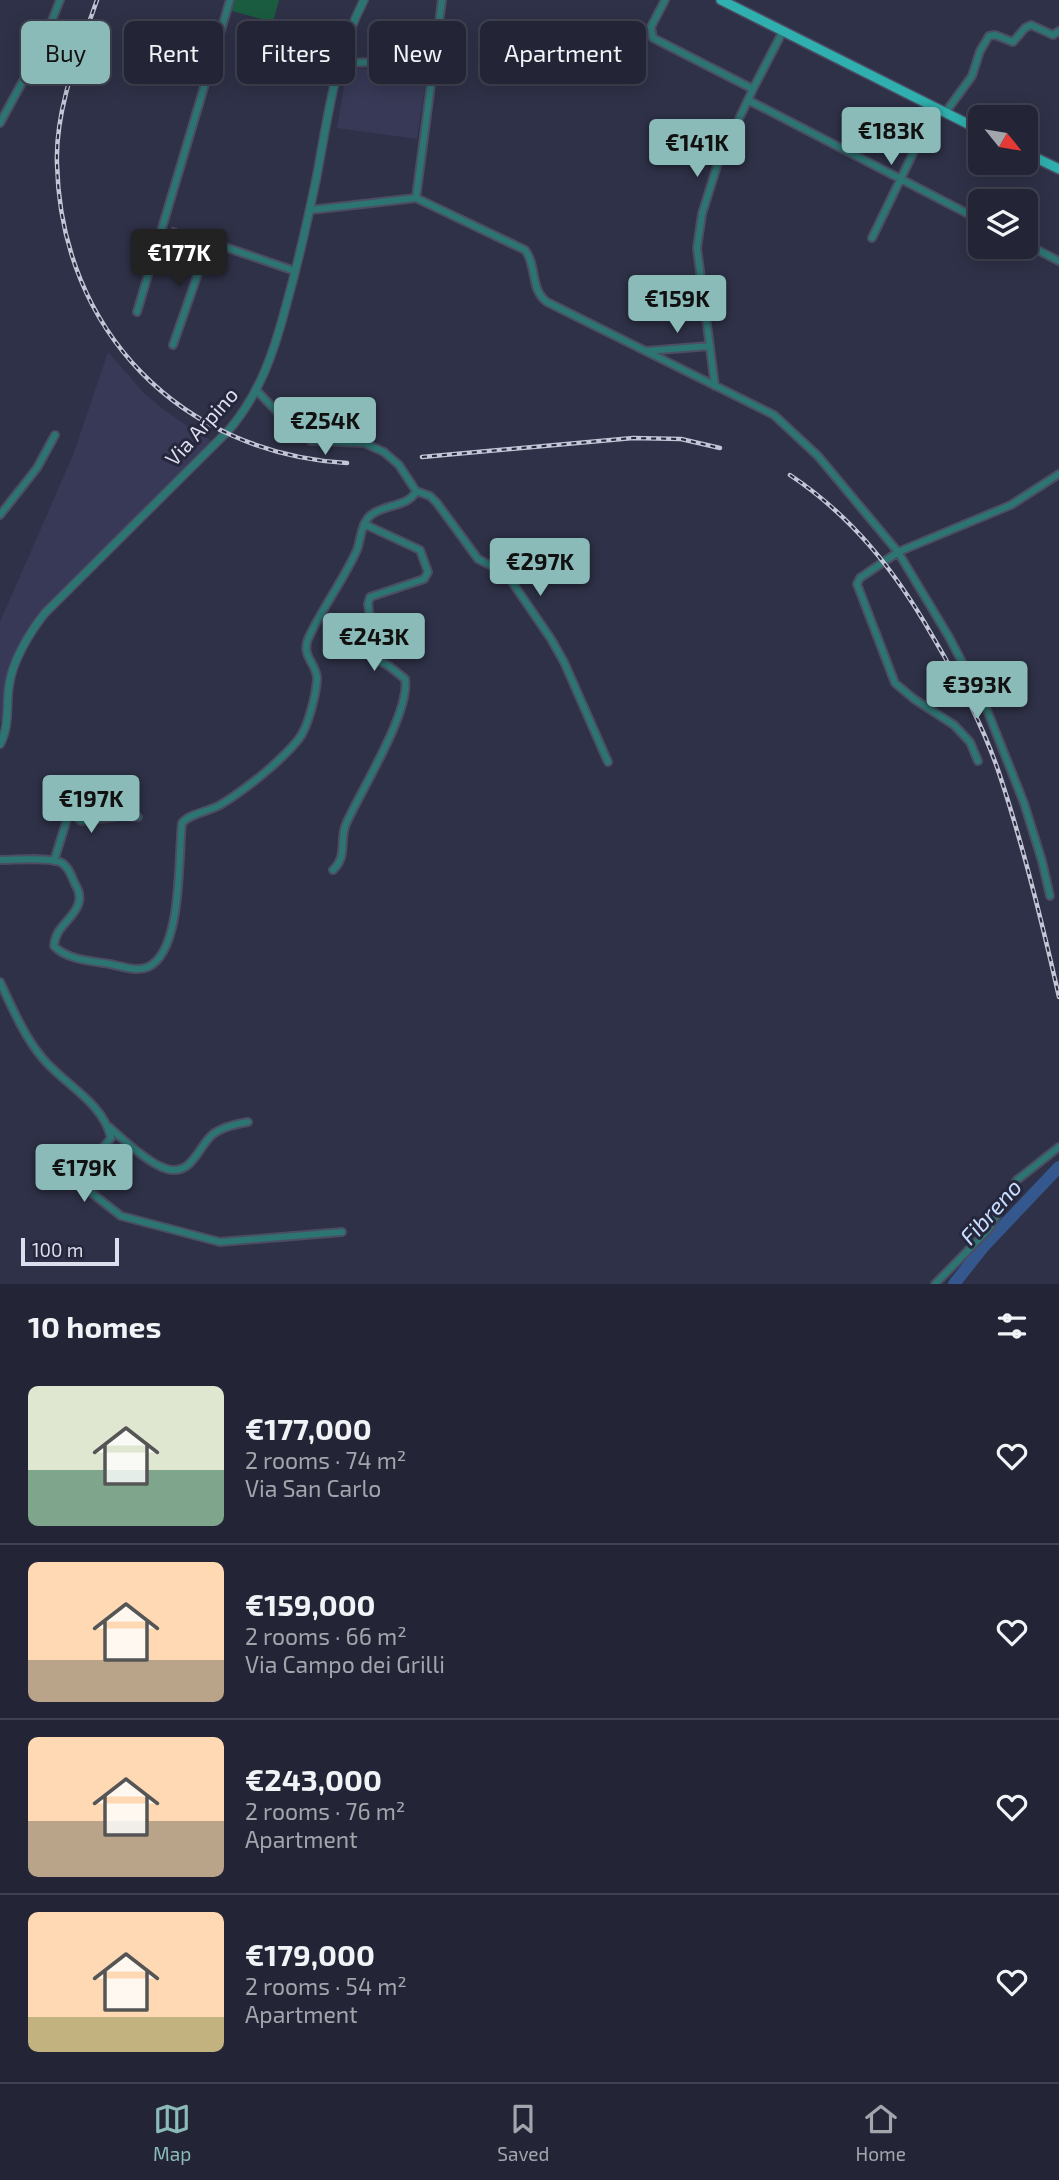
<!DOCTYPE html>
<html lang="en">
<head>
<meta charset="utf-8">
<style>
	body { margin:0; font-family:"Exo 2",sans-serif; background:#2f3142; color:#f1f3f6; height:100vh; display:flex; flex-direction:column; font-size:26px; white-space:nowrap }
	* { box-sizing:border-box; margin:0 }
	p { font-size:23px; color:#a3a5ad }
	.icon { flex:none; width:38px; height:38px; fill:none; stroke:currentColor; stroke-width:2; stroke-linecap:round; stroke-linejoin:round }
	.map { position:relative; height:1284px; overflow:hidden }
	.panel { display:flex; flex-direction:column; background:#232536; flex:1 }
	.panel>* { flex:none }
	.guide { position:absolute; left:21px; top:21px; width:700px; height:63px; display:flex; gap:14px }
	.needle { width:46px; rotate:120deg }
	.controls { position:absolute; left:968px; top:105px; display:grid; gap:14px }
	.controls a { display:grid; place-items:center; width:70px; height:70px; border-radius:10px; background:#232536; box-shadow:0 4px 18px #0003,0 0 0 2px #404251; font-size:35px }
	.scale { position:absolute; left:21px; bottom:18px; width:98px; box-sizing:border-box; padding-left:7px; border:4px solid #dcdeed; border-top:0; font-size:19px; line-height:24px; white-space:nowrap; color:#dcdeed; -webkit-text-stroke:5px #26273d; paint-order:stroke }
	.price { position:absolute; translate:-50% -60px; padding:0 16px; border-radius:7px; background:#8bbbb9; color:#111; font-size:23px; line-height:46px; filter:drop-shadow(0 2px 4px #0008) }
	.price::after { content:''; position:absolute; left:50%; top:42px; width:21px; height:16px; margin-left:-10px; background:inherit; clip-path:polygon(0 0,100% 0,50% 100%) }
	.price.on { background:#222; color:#fff }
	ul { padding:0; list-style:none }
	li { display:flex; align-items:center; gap:21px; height:175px; padding:0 28px }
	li+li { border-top:2px solid #404251 }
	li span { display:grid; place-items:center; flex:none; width:196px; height:140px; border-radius:10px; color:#555 }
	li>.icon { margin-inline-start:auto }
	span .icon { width:84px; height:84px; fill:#fffc; stroke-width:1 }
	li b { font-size:30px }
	h2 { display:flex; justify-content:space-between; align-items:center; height:84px; padding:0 28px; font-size:30px }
	.chip { padding:0 24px; border-radius:10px; background:#232536; box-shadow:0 4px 18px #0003,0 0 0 2px #404251; font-size:24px; line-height:63px }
	.chip.on { background:#8bbbb9; color:#111 }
	.tab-bar { display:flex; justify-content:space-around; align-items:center; height:98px; border-top:2px solid #404251; background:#232536; font-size:19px; color:#a3a5ad }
	.tab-bar a { display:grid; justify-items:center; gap:4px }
	.tab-bar .on { color:#8bbbb9 }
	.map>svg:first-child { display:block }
	.built { fill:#373956 }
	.green { fill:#1a5c3f }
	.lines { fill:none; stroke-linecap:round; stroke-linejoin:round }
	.river { stroke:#34588e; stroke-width:12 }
	.minor-tunnel { stroke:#494b61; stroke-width:6; stroke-dasharray:6 3; stroke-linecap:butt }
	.minor-casing { stroke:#4b4d62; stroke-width:10 }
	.tertiary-casing { stroke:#4b4d62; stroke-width:10 }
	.primary-casing { stroke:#4b4d62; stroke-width:12 }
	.minor { stroke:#2d7573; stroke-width:6 }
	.tertiary { stroke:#2d7573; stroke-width:7 }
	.primary { stroke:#2fb0ae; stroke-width:9 }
	.rail-casing { stroke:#c4c6d7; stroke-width:4.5 }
	.rail { stroke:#26273d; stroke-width:2; stroke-dasharray:5; stroke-linecap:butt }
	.labels { text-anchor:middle; stroke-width:6; stroke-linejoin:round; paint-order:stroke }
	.street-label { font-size:21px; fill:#dcdeed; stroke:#26273d }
	.water-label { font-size:23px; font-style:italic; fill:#c8deff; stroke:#26273d }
</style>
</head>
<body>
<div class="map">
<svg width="1059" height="1284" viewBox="0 0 1059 1284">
	<rect width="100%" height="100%" fill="#2f3148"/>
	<!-- built -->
	<path class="built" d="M428,67L417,139L337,128L346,75L351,69Z
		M108,352L144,393L163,409L194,431L213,441L44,611L10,669L5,685L3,722L0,721V622L73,455Z"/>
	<!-- green -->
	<path class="green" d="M235,0H279L273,22L232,11Z"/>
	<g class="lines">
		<!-- river -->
		<path class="river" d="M954,1284L984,1246L1059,1167"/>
		<!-- minor-tunnel -->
		<path class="minor-tunnel" d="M171,229L187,234"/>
		<!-- minor casing -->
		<g class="minor-casing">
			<path id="minor" d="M665,0L651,27L653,38L753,89
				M338,63L434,61
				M748,100L980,220
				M945,113L972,76L980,51L989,36L995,35L1013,42L1025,28L1031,25L1053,35L1059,31
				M0,123L42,46L60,0
				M416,198L525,250C537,265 530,290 547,302L774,415L818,456L898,552L1011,505L1059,474
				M310,210L416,198L442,0
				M187,234L295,271
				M872,238L935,108
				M1026,244L1059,261
				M137,312L230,0
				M173,345L209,242
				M646,351L710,346
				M715,386L697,248L702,214L717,166L753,89L783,31
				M257,391L286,421L311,441L364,443L384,452L399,465L416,491L430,496L437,503L478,559L502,571L510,579L551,639L564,662L608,762
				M0,515L37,468L55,435
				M978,761L970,742L954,725L914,699L895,683L857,584L860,578L898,552L949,637L987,710L1024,803L1042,861L1050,896
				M0,860C16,860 46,857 60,862C68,865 72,877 75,884C80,892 81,901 76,909C68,923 55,929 54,946C67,960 92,961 110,964C121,966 137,972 148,967C183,951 178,856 182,823C190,813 208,812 220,805C245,790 279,763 298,740C308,728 316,695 317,679C317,663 301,657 308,639C322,608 343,581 357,550C361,539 361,523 371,515C384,504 409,507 416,491
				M54,861L68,816H75L81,821L122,816L138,817
				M333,870C348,856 339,840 346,824C360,792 411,711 405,679L389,666L377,660L375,655L368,604L370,597L424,579L428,572L420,550L364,524
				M0,982C12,1007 23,1034 40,1055C61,1083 103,1101 111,1138L79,1176L84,1187L121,1216L220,1242L342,1232
				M109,1127C124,1140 149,1164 167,1169C192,1176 198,1147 212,1135C221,1127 236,1124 248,1122
				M935,1284L989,1229L1017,1180L1059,1147"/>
		</g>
		<!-- tertiary casing -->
		<g class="tertiary-casing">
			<path id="tertiary" d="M0,744C10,726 6,705 9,686C12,661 30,632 45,613L228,431C260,394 274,352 286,306C298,263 308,219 317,175C328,115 336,54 364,0"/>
		</g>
		<!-- primary casing -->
		<g class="primary-casing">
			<path id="primary" d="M721,0L980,130
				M1026,153L1059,169"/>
		</g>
		<!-- minor -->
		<use href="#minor" class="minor"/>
		<!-- tertiary -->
		<use href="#tertiary" class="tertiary"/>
		<!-- primary -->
		<use href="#primary" class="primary"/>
		<!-- rail casing -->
		<g class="rail-casing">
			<path id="rail" d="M97,0C79,52 55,108 57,164C61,331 181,453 347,463
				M422,457L633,438L681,439L720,448
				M790,475C853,517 896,572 933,637C959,681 984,727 1000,776C1024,848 1042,922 1059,997"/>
		</g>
		<!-- rail -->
		<use href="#rail" class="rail"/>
	</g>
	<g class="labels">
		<!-- street labels -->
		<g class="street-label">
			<text transform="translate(202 427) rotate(-48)" y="7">Via Arpino</text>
		</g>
		<!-- water labels -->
		<g class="water-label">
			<text transform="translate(991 1212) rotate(-48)" y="8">Fibreno</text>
		</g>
	</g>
</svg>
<div class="controls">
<a><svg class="needle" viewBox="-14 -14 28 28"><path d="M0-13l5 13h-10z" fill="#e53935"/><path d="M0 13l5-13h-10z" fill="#a3a5ad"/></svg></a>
<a><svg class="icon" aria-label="layers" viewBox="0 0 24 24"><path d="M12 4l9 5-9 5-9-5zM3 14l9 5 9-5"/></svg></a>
</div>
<div class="scale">100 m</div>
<b class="price" style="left:891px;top:167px">€183K</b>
<b class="price" style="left:697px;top:179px">€141K</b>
<b class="price on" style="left:179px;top:289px">€177K</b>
<b class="price" style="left:677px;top:335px">€159K</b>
<b class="price" style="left:325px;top:457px">€254K</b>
<b class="price" style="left:540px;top:598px">€297K</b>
<b class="price" style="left:374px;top:673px">€243K</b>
<b class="price" style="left:977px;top:721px">€393K</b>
<b class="price" style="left:91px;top:835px">€197K</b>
<b class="price" style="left:84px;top:1204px">€179K</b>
<div class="guide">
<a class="chip on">Buy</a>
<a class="chip">Rent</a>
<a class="chip">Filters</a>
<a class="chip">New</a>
<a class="chip">Apartment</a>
</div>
</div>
<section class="panel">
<h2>10 homes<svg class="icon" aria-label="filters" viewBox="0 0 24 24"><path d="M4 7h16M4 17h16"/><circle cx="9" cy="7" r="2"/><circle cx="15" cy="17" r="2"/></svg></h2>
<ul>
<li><span style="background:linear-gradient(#dfe7d0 60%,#7fa58c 0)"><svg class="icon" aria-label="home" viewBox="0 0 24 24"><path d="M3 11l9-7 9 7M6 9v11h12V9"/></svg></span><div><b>€177,000</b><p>2 rooms · 74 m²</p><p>Via San Carlo</p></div><svg class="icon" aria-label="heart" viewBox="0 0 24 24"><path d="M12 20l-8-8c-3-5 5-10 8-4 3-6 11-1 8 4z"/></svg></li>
<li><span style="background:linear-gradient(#ffd9b3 70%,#b9a48a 0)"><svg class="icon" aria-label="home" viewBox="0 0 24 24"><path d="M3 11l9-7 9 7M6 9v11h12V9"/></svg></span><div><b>€159,000</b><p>2 rooms · 66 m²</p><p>Via Campo dei Grilli</p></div><svg class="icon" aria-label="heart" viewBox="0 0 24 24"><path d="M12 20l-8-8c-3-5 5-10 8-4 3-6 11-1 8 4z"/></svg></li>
<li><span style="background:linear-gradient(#ffd9b3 60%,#b9a48a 0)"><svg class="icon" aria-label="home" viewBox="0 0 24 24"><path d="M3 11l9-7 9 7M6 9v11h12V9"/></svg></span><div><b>€243,000</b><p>2 rooms · 76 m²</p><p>Apartment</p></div><svg class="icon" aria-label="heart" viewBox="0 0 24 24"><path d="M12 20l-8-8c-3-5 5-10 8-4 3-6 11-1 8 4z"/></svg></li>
<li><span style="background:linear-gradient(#ffd9b3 75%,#c2b280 0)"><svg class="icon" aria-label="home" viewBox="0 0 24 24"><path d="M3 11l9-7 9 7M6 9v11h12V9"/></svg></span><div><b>€179,000</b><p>2 rooms · 54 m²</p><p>Apartment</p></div><svg class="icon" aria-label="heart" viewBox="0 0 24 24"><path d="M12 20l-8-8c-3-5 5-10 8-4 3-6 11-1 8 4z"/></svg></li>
</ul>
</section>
<nav class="tab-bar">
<a class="on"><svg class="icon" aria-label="map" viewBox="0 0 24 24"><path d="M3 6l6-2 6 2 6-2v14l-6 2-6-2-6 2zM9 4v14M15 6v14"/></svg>Map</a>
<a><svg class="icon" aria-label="saved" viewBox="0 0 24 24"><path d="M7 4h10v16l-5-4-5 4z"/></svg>Saved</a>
<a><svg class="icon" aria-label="home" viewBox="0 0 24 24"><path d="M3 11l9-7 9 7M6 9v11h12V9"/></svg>Home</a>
</nav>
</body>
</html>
